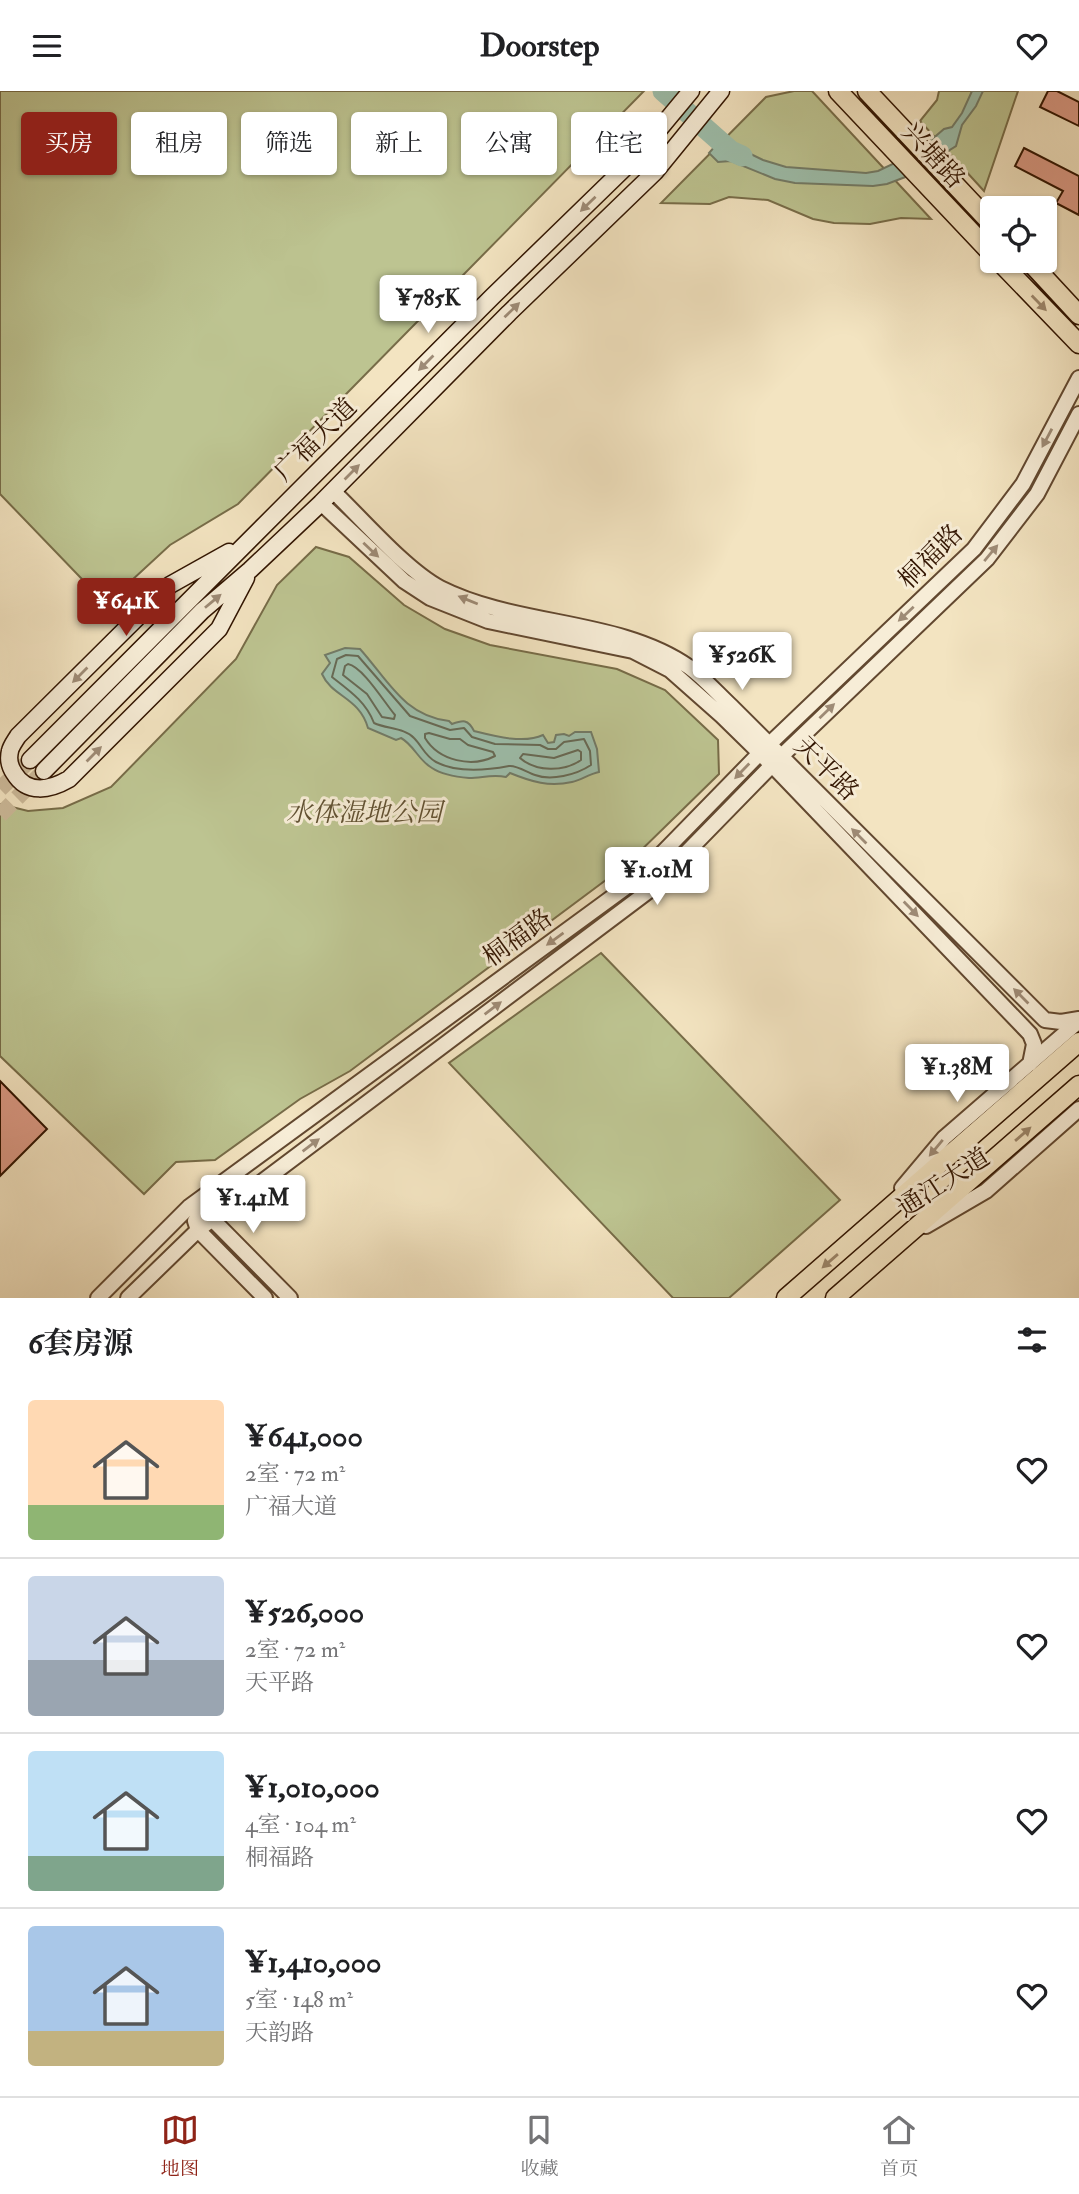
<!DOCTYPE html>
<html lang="zh">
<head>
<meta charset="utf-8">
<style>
	body { margin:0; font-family:"IM FELL Double Pica","Noto Serif SC",serif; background:#f6f6f6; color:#202124; height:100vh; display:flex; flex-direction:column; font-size:26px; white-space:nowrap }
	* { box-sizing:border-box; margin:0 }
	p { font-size:23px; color:#757577 }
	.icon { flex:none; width:38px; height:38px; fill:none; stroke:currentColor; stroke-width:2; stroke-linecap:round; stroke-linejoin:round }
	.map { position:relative; height:1207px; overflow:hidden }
	.side { display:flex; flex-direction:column; background:#fff; flex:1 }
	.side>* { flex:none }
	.banner { position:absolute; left:21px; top:21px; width:700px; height:63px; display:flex; gap:14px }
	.fabs { position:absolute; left:980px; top:105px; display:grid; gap:14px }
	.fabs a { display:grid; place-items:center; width:77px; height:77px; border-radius:7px; background:#fff; box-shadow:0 2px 5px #0004; font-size:35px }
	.price { position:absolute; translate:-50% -60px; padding:0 16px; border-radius:7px; background:#fff; color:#222; font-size:23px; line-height:46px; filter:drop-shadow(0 2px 4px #0008) }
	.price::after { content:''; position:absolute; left:50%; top:42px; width:21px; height:16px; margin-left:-10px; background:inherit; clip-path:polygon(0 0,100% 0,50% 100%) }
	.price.active { background:#8f2418; color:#fff }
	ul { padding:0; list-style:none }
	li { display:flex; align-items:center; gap:21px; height:175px; padding:0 28px }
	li+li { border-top:2px solid #e0e0e0 }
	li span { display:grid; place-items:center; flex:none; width:196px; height:140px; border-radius:7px; color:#555 }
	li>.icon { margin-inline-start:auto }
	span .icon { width:84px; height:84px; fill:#fffc; stroke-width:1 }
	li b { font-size:30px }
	h2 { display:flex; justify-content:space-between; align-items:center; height:84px; padding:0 28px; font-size:30px }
	.tag { padding:0 24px; border-radius:7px; background:#fff; box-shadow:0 2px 5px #0004; font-size:24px; line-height:63px }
	.tag.active { background:#8f2418; color:#fff }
	header { display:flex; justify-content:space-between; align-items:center; height:91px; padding:0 28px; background:#fff; font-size:32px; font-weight:700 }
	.tab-bar { display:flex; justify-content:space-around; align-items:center; height:98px; border-top:2px solid #e0e0e0; background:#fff; font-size:19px; color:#757577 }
	.tab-bar a { display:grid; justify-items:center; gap:4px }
	.tab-bar .active { color:#8f2418 }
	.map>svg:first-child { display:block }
	.green { fill:#bdc491; stroke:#776c48; stroke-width:2 }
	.water { fill:#9dbfac; stroke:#727b67; stroke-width:2 }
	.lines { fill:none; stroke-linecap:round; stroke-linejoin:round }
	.shore { stroke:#676a56; stroke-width:2 }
	.river { stroke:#9dbfac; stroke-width:21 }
	.building { fill:#db9a85; stroke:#311400; stroke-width:2 }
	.secondary-tunnel { stroke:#ccba9a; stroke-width:16; stroke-dasharray:16 8; stroke-linecap:butt }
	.tertiary-casing { stroke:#624830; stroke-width:18 }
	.secondary-casing { stroke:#311400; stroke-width:19 }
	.primary-casing { stroke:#311400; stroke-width:21 }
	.tertiary { stroke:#f7edd7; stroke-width:14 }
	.secondary { stroke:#f7edd7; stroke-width:16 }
	.primary { stroke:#f3e4c1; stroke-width:18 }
	.oneway { fill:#9e8b76 }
	.oneway2 { fill:#9c866a }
	.labels { text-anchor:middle; stroke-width:6; stroke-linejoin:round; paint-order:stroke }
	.street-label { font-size:26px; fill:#311400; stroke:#f7edd7 }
	.park-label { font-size:26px; font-style:italic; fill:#625233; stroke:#f7edd7 }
</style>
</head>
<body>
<header><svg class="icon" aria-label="menu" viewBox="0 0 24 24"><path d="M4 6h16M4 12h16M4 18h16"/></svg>Doorstep<svg class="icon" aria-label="heart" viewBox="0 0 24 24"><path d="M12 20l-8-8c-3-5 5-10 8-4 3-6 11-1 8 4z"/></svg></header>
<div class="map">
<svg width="1079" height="1207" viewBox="0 0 1079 1207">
	<rect width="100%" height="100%" fill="#f3e4c1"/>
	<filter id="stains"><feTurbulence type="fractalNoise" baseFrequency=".00286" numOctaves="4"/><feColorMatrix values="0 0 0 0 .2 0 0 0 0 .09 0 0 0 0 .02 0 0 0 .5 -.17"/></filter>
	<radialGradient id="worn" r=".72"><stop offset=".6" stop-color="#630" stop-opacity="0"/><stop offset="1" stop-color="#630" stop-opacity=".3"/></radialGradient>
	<!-- green -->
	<path class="green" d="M0,0H644L238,413L170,454L106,513L0,403Z
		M794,0H812L931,128L901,127L870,133L834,132L813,128L768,109L729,106L710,113L661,112L766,6Z
		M939,0H1018L984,100L920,30L937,9Z
		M316,456L349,466L404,514L445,538L490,554L617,578L665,599L718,649L719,683L626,774L350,980L300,1008L215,1069L176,1071L144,1103L0,965V713L28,720L63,717L111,696L236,568L277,494Z
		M601,862L840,1109L729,1207H673L449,972Z"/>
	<!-- water -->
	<path class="water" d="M972,0H983L976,15L962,34L956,55L908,85L887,93L873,95L795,92L775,88L731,70L718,71L709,62L724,45L734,55L763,69L786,76L866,82L878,80L916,62L944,38L952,36L962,22Z
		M345,557L360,558C388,589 404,625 449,630L452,633C463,629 468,628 474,640C494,645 524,653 543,644L548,652L554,651L556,644L564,643L569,645L575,641H591L597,658L599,681C589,683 581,689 572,691C549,696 532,691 510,682L506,686C492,683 482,687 469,687C457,686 441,683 432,677C418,669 414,654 401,647L396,649L368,637C359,606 332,606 322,583L330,572L325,564Z"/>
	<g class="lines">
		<!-- shore -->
		<path class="shore" d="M346,564L358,565L410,625L450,639L464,637L472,646L495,653L540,654L548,658H556L564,651L584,648L590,660L591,674C576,684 551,690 535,684C528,682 517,674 509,675C488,679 457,682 436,671C425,665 422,655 414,647C405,637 387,638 374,632C366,611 350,600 332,586L337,568Z
			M348,573C363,576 384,611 395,624L394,628L382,626L367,603L343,584L345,575Z
			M429,642L450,648H460L468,654L493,661L495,665C472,677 439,670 425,647V643Z
			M578,659L581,661V669C564,681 536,681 520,667L523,663L554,667Z"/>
		<!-- river -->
		<path class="river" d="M663,0L731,60L742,65"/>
	</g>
	<!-- building -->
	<path class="building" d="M1048,0H1057L1079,11V35L1040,16Z
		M1024,57L1079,85V124L1056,112L1063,100L1015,75Z
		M0,990L47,1038L0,1085Z"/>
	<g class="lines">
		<!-- secondary-tunnel -->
		<path class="secondary-tunnel" d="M0,698L30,669
			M0,724L44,680"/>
		<!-- tertiary casing -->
		<g class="tertiary-casing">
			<path id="tertiary" d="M333,400C362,428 406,479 440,497C517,536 619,527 689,576C704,587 718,603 732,616L1045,929L1061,931L1079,928
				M321,412L404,490L430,507L488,530L633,560L670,579L722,625L772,674L1030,943L1034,953L1030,973
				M902,1097L944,1047L1079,930
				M189,1116L212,1128L290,1207
				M195,1130L198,1139L265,1207
				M926,1135L986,1100L1079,1018
				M98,1207L189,1116L637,788L759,663L974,458L1023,393L1079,287
				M128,1207L198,1139L650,799L772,674L987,468L1037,403L1079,323"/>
		</g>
		<!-- secondary casing -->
		<g class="secondary-casing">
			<path id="secondary" d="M229,461L170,494L18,645C15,650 11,655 10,660C8,668 10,676 14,682C27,704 50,699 69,688L219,538L246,487
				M30,669L492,206L637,65L691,0
				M44,680L202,520L250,479L321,412L509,222L655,81L721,0"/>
		</g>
		<!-- primary casing -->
		<g class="primary-casing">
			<path id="primary" d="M838,0L992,163
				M867,0L992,133
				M999,170L1079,253
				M1029,170L1079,224
				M786,1207L1079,951
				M835,1207L1079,994"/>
		</g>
		<!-- tertiary -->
		<use href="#tertiary" class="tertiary"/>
		<!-- secondary -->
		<use href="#secondary" class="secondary"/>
		<!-- primary -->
		<use href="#primary" class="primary"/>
	</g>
	<!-- one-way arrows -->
	<defs><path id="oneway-solid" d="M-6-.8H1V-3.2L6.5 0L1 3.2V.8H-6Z" transform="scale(1.75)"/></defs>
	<g class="oneway">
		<use href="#oneway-solid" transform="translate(588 113) rotate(136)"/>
		<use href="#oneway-solid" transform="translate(512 219) rotate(-44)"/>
		<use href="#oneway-solid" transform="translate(426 272) rotate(135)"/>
		<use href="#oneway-solid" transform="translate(1047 347) rotate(118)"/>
		<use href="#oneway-solid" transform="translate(352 381) rotate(-45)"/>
		<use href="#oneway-solid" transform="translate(371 459) rotate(43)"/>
		<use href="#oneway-solid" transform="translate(991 462) rotate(-50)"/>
		<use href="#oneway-solid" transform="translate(468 509) rotate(-158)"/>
		<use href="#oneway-solid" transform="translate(213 510) rotate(-40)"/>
		<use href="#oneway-solid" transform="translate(906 523) rotate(137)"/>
		<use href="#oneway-solid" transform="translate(80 584) rotate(135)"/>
		<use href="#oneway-solid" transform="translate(827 620) rotate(-44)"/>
		<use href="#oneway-solid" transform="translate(94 663) rotate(-45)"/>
		<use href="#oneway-solid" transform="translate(742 680) rotate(134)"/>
		<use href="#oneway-solid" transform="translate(859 745) rotate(-135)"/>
		<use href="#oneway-solid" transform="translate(911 818) rotate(46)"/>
		<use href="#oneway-solid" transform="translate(555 848) rotate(144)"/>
		<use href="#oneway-solid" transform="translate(1021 905) rotate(-135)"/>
		<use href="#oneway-solid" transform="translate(493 917) rotate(-37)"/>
		<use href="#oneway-solid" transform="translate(311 1054) rotate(-37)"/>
		<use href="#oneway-solid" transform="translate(936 1057) rotate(130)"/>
	</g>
	<g class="oneway2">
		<use href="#oneway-solid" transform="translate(1039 212) rotate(46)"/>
		<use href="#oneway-solid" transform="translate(1023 1043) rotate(-41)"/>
		<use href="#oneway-solid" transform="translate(830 1170) rotate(139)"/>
	</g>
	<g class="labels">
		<!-- street labels -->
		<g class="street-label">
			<text transform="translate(934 64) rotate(47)" y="9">兴塘路</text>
			<text transform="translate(315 348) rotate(-45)" y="9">广福大道</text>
			<text transform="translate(930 465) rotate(-45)" y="9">桐福路</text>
			<text transform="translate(827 677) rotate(45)" y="9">天平路</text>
			<text transform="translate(517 846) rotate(-36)" y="9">桐福路</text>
			<text transform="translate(943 1091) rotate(-33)" y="9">通江大道</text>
		</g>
		<!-- park labels -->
		<g class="park-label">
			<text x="364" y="730">水体湿地公园</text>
		</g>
	</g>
	<rect width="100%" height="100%" filter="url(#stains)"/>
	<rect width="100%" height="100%" fill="url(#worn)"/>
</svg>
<div class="fabs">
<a><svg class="icon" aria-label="locate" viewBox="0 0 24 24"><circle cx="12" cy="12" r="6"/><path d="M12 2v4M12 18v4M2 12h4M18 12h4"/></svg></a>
</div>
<b class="price" style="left:428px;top:244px">¥785K</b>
<b class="price active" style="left:126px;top:547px">¥641K</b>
<b class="price" style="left:742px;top:601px">¥526K</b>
<b class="price" style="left:657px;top:816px">¥1.01M</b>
<b class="price" style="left:957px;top:1013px">¥1.38M</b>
<b class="price" style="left:253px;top:1144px">¥1.41M</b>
<div class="banner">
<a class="tag active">买房</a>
<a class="tag">租房</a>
<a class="tag">筛选</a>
<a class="tag">新上</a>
<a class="tag">公寓</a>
<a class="tag">住宅</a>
</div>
</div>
<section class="side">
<h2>6套房源<svg class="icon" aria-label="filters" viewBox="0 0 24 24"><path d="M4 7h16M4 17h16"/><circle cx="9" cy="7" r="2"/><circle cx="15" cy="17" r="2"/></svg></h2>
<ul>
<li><span style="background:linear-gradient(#ffd9b3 75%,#8fb573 0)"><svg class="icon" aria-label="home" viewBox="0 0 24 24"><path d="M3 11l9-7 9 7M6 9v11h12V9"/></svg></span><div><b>¥641,000</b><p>2室 · 72 m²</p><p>广福大道</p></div><svg class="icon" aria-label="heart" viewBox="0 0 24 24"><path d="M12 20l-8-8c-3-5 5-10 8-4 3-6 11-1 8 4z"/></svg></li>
<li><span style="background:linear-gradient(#c9d6e8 60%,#9aa5b1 0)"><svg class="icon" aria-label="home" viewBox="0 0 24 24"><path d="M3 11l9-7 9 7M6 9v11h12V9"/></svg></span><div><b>¥526,000</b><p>2室 · 72 m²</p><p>天平路</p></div><svg class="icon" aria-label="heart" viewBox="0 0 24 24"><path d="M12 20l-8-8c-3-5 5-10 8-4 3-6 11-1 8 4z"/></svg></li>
<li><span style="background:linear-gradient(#bfe0f5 75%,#7fa58c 0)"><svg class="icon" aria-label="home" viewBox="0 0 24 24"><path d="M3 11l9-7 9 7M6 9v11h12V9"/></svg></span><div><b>¥1,010,000</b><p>4室 · 104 m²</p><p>桐福路</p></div><svg class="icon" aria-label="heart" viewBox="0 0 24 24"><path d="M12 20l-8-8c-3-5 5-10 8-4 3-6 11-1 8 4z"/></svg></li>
<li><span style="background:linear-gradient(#a9c7e8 75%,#c2b280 0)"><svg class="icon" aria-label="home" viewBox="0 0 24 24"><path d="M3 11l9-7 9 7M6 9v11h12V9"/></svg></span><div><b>¥1,410,000</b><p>5室 · 148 m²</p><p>天韵路</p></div><svg class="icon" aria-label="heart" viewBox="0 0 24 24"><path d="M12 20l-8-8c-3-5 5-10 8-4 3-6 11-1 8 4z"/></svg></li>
</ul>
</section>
<nav class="tab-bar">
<a class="active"><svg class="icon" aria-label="map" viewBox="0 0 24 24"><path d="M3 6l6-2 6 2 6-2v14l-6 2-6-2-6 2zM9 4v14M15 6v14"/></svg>地图</a>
<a><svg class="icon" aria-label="saved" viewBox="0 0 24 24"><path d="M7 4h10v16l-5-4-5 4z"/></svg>收藏</a>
<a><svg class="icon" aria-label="home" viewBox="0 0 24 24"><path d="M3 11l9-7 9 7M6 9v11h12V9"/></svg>首页</a>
</nav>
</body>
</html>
